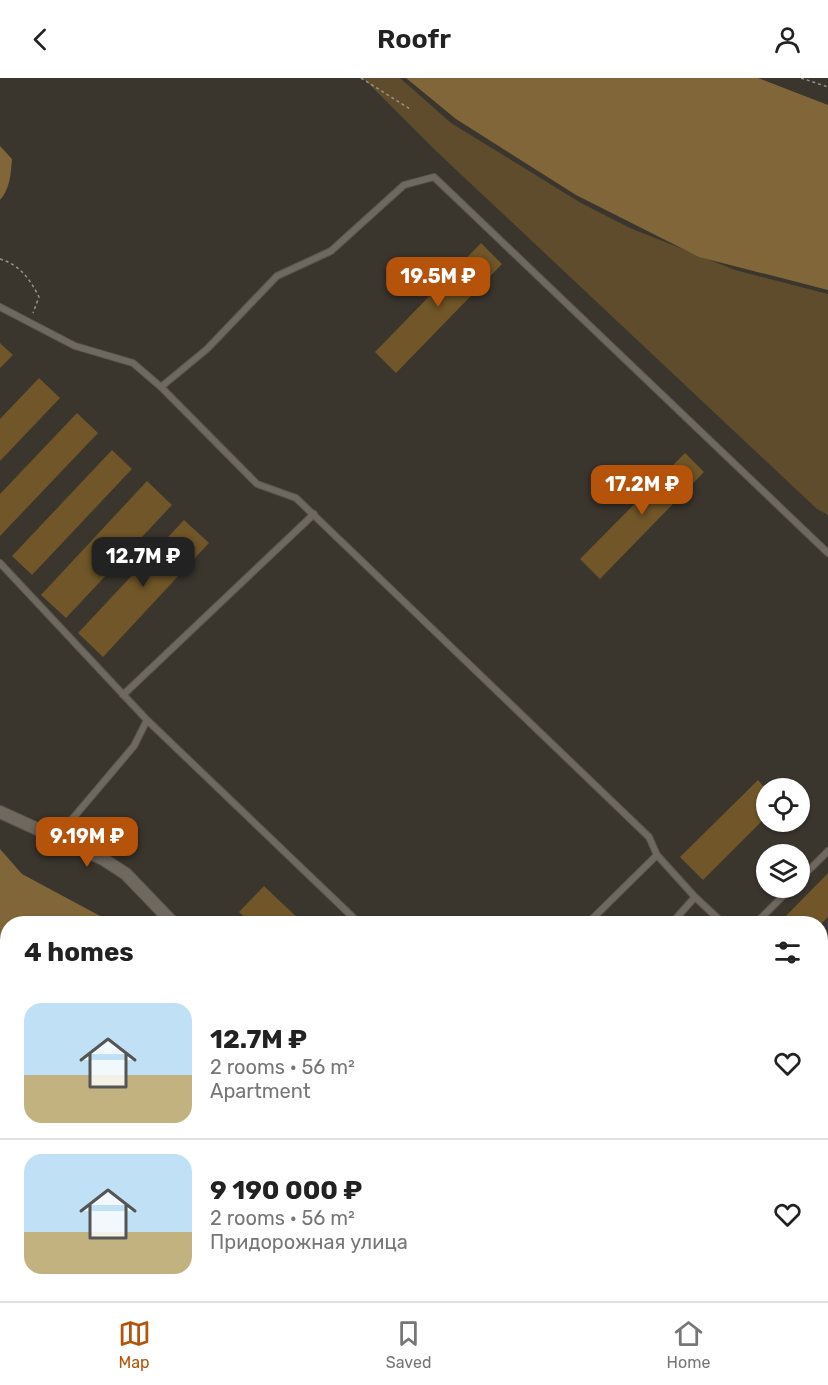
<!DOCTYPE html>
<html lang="en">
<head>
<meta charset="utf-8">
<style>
	body { margin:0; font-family:Rubik,sans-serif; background:#f6f6f6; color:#222; height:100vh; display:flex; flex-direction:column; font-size:22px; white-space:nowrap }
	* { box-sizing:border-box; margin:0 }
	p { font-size:20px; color:#767676 }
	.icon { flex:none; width:33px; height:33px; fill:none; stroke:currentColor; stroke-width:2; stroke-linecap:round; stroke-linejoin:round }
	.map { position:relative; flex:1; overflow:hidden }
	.panel { position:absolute; left:0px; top:838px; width:828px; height:386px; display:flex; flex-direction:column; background:#fff; border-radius:24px 24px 0 0; box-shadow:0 2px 4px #0004 }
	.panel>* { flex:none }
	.fabs { position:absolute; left:756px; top:700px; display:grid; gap:12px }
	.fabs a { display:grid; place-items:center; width:54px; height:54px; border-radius:50%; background:#fff; box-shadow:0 2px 4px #0004; font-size:30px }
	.price { position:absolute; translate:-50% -51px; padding:0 14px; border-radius:12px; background:#b45309; color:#fff; font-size:20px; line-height:39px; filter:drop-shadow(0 2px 3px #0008) }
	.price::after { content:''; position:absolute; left:50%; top:36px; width:18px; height:14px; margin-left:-9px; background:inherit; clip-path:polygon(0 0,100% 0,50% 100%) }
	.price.current { background:#222; color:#fff }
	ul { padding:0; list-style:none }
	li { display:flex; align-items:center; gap:18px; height:150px; padding:0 24px }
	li+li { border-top:2px solid #e0e0e0 }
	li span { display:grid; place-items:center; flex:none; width:168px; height:120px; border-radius:18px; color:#555 }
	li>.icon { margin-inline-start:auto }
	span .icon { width:72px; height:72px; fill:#fffc; stroke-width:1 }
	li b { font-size:26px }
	h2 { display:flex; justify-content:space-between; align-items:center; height:72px; padding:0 24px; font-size:26px }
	header { display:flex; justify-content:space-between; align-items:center; height:78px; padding:0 24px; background:#fff; font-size:27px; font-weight:600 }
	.dock { display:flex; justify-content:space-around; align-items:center; height:84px; border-top:2px solid #e0e0e0; background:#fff; font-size:16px; color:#767676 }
	.dock a { display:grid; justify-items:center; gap:3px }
	.dock .current { color:#b45309 }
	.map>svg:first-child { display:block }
	.green { fill:#5f4c2d }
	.forest { fill:#816639 }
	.building { fill:#705628 }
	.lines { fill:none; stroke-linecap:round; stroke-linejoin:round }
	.service-casing { stroke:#58554d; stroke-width:8 }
	.minor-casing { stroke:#58554d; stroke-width:14 }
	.primary-casing { stroke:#58554d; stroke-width:20 }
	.path { stroke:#97938b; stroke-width:1.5; stroke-dasharray:3 3; stroke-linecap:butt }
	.service { stroke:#6e685f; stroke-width:6 }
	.minor { stroke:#6e685f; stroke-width:12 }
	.primary { stroke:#97783f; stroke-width:18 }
</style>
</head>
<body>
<header><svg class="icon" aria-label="back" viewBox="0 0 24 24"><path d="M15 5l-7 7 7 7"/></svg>Roofr<svg class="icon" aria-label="person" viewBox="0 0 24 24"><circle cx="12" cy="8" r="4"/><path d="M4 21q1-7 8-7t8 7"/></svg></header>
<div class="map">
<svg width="828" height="1223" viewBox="0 0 828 1223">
	<rect width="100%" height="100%" fill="#3a352d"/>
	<!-- green -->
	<path class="green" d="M363,0H400L451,45L581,125L630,150L735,192L828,216V437L817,431L435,72Z"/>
	<!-- forest -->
	<path class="forest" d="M406,0H758L828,27V212L699,179L576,117L456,41Z
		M0,68L12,81C11,95 10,111 0,122Z
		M0,771L22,796L115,846H8L7,898L0,895Z
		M0,947L8,950V1216H600L609,1223H0Z
		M821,1179L828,1182V1221L816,1217L820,1216Z"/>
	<!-- building -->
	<path class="building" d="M481,165L502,186L396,295L375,274Z
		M0,265L13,277L0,290Z
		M39,300L60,320L0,383V341Z
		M77,335L98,355L0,458V416Z
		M112,372L132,391L32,497L12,478Z
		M685,375L704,394L600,501L580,481Z
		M147,403L172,427L66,540L41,517Z
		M184,442L209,465L103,579L78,555Z
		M758,702L766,711V739L703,802L680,779Z
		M828,795V839L821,846H778Z
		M264,808L304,846H252L239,834Z"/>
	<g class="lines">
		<!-- service casing -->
		<g class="service-casing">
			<path id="service" d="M0,229L75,268L133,285L161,309L257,406L296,420L649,759L657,777L695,819L724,846
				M161,309L207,271L277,198L331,173L404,107L434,99L828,475
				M0,485L147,642L360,846
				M123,617L314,436
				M57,759L134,668L147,642
				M800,801L828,773
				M587,846L657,777
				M671,846L695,819
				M755,846L791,810
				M820,958L828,966
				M820,1003L828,995
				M820,1147L828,1150
				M820,1198L828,1201
				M177,1223L182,1216"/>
		</g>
		<!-- minor casing -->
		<g class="minor-casing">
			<path id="minor" d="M0,734L103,781L126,796L174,846"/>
		</g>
		<!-- primary casing -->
		<g class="primary-casing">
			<path id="primary" d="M0,916L8,919
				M786,1216L803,1223"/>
		</g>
		<!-- path -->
		<path class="path" d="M361,0L410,31
			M801,0L828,9
			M0,181C20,187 30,201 39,219L33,235"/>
		<!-- service -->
		<use href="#service" class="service"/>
		<!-- minor -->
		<use href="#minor" class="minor"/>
		<!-- primary -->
		<use href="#primary" class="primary"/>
	</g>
</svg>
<div class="fabs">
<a><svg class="icon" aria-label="locate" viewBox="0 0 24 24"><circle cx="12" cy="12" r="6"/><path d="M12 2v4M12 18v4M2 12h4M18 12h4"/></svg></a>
<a><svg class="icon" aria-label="layers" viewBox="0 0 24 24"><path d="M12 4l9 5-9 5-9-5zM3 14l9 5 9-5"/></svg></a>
</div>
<b class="price" style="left:438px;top:230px">19.5M ₽</b>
<b class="price" style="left:642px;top:438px">17.2M ₽</b>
<b class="price current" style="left:143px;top:510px">12.7M ₽</b>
<b class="price" style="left:87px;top:790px">9.19M ₽</b>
<section class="panel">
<h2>4 homes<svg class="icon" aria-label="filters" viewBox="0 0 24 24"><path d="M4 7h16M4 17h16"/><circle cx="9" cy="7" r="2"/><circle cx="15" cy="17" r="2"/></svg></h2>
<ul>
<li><span style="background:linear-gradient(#bfe0f5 60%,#c2b280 0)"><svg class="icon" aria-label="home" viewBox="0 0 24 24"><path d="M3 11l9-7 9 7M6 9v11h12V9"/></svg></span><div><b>12.7M ₽</b><p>2 rooms · 56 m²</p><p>Apartment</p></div><svg class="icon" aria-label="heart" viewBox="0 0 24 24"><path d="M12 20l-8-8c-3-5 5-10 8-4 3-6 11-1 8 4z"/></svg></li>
<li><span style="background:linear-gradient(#bfe0f5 65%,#c2b280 0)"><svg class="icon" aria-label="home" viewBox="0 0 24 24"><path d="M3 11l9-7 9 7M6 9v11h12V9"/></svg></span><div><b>9 190 000 ₽</b><p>2 rooms · 56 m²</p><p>Придорожная улица</p></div><svg class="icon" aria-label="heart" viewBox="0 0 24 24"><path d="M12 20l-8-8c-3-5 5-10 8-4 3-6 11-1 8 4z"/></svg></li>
</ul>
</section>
</div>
<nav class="dock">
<a class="current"><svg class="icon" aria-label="map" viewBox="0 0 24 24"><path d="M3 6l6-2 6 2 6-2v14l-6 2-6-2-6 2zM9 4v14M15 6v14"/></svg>Map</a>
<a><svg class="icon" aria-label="saved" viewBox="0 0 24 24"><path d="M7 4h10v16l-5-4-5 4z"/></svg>Saved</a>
<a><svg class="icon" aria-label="home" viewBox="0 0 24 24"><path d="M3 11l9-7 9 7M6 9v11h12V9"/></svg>Home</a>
</nav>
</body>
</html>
